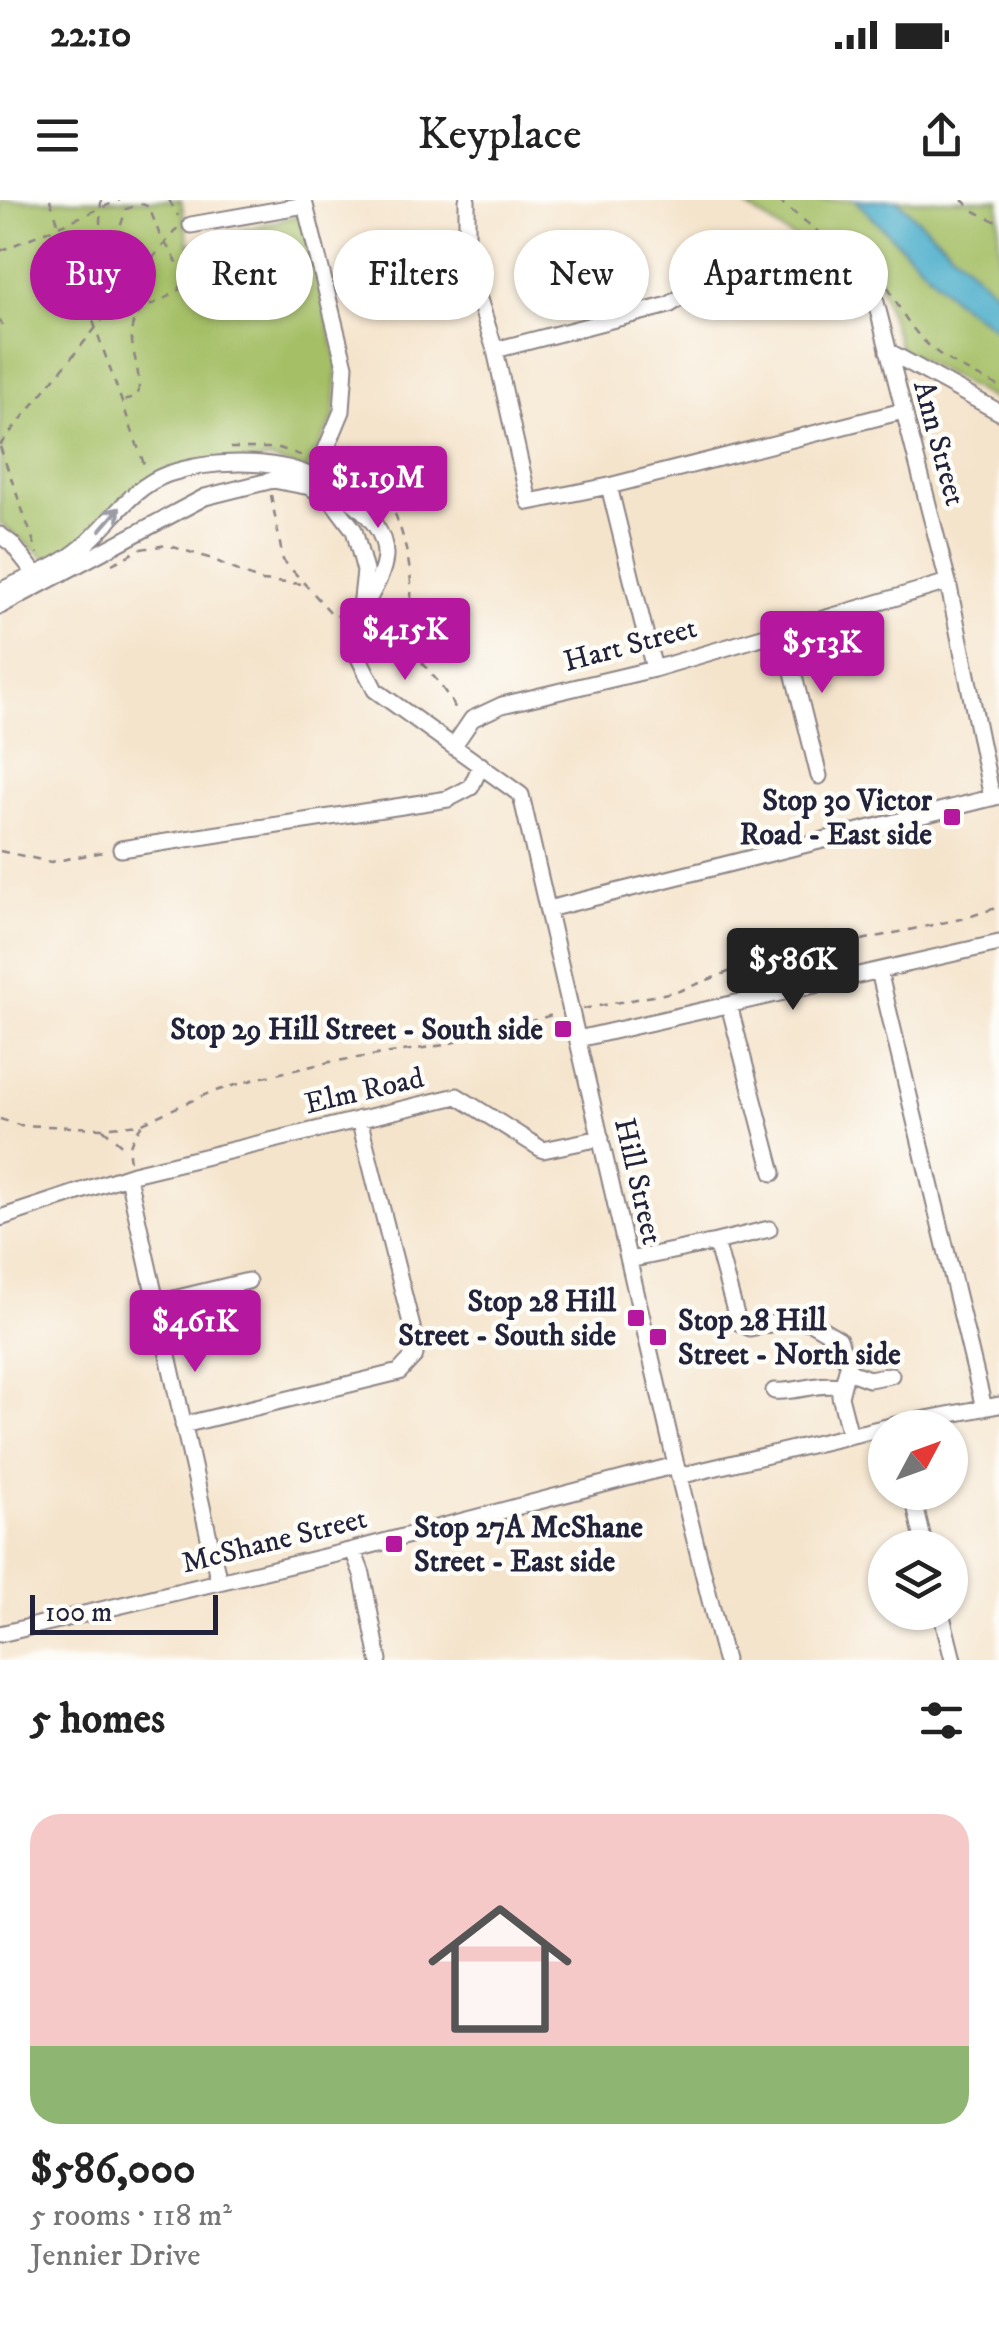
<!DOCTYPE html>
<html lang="en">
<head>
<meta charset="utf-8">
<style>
	body { margin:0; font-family:"IM FELL DW Pica",serif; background:#f6f6f6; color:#222; height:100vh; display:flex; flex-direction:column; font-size:38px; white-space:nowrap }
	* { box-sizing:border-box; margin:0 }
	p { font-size:32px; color:#767676 }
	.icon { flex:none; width:55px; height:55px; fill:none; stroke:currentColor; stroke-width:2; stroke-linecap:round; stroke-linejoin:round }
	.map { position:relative; height:1460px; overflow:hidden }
	.drawer { display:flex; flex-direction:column; background:#fff; flex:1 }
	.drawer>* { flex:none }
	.top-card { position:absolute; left:30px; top:30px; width:940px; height:90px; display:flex; gap:20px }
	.needle { width:65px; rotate:49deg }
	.buttons { position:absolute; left:868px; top:1210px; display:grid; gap:20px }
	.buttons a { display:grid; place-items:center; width:100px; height:100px; border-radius:50%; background:#fff; box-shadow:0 2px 8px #0004; font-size:50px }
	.scale { position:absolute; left:30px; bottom:25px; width:188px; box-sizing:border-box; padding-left:10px; border:5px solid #22223b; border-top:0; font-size:28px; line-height:35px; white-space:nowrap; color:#22223b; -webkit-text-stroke:8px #fdfcf7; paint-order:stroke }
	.price { position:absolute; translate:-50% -85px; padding:0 22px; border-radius:10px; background:#b5179e; color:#fff; font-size:32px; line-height:65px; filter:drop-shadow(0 2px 5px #0008) }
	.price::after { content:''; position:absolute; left:50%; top:60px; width:30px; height:22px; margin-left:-15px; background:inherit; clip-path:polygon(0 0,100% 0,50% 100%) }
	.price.selected { background:#222; color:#fff }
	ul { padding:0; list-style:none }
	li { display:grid; align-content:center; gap:20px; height:530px; padding:0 30px }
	li span { display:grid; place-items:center; height:310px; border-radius:30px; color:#555 }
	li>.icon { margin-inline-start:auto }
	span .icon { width:180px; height:180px; fill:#fffc; stroke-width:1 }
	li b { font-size:42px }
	h2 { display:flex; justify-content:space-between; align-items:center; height:120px; padding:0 30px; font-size:42px }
	.pill { padding:0 35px; border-radius:45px; background:#fff; box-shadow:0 2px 8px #0004; font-size:35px; line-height:90px }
	.pill.selected { background:#b5179e; color:#fff }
	.status { display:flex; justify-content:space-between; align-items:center; height:70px; padding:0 50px; background:#fff; direction:ltr }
	.status svg { height:28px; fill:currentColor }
	header { display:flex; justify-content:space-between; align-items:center; height:130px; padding:0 30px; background:#fff; font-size:45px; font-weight:600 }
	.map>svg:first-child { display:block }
	.green { fill:#a5bf66; stroke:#647050; stroke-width:2.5 }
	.water { fill:#4caecb; stroke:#376883; stroke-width:2.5 }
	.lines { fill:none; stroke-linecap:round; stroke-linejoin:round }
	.minor-casing { stroke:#8c8384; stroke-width:19 }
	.path { stroke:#8c8384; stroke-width:2.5; stroke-dasharray:8 8; stroke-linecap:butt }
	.minor { stroke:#fff; stroke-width:15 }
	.oneway { stroke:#9c9ca7 }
	.poi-dot { fill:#b5179e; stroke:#fdfcf7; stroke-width:4 }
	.labels { text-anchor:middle; stroke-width:9; stroke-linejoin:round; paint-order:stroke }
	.street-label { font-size:30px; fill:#22223b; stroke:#fdfcf7 }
	.poi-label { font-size:30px; font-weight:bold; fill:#22223b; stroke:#fdfcf7; text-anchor:end }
</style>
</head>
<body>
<div class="status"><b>22:10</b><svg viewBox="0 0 49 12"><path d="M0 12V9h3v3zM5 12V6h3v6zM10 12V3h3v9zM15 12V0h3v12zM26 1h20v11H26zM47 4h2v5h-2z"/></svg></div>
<header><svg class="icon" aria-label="menu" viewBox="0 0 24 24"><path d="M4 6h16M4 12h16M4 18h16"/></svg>Keyplace<svg class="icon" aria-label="share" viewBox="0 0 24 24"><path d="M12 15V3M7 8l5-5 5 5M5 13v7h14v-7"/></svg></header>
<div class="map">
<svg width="999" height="1460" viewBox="0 0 999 1460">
	<rect width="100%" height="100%" fill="#fdfcf7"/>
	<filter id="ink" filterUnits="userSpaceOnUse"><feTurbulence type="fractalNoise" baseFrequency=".01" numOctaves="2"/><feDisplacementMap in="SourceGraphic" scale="20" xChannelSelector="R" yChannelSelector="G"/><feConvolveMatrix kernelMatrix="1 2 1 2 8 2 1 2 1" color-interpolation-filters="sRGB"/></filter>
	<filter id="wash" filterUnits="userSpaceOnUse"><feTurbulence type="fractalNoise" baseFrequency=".0048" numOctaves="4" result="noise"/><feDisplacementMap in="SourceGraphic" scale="40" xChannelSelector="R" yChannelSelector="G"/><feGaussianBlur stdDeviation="2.25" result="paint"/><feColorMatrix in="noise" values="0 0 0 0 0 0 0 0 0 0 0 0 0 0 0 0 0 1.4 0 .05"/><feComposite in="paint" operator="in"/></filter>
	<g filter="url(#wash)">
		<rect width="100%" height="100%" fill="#f5e4cc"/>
		<!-- green -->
		<path class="green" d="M0,0H181L189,45L302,14L338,162L334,218L307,270L271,259L158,274L69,352L47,360L0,323Z
			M737,0H999V203L900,148L878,79L795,39Z"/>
		<!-- water -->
		<path class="water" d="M855,0H897L999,95V131L957,102Z"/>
	</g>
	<g filter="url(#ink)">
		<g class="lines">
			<!-- minor casing -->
			<g class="minor-casing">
				<path id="minor" d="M467,0V61L495,150L529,302L609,286L903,211
					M191,25L305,5L345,166L342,211L312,283
					M870,79L948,382L992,598
					M495,150L669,105L686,94
					M888,151L999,212
					M609,286L654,469
					M0,335L12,344L40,380
					M0,391C26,378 59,367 81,348C111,324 129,288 168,274C208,260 271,258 311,276C325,281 337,292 350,300C367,312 386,333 385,356C384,373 373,391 365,405
					M0,406L205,297L273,280L310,287L332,301L354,330L365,371L356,452L375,490L521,595L676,1265L725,1460
					M782,428L819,576
					M455,544L472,519L502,505L654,469L948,382
					M121,649L448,599L471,587L481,565
					M548,709L999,596
					M879,771L984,1208
					M729,805L773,973
					M578,839L999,743
					M128,977L219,1382
					M0,1018L133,974L457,896L543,950L601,938
					M716,1042L769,1029
					M629,1060L716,1042L738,1122L750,1128L791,1120L810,1122L839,1139L848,1166L840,1196L850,1235
					M157,1103L248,1081
					M847,1171L869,1179L891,1175
					M774,1191C797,1193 816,1182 840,1186
					M183,1225L399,1172L415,1155L414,1135L359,919
					M679,1276L895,1225L999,1205
					M912,1292L925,1348
					M353,1350L362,1374L379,1460
					M941,1412L953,1460
					M0,1434L353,1350L676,1265"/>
			</g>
			<!-- path -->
			<path class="path" d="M50,0L145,267
				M101,0L100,23L92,40L95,49L104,52L113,50L126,9L142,4L149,7L159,33L185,75L179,90C168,98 154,102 143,110C117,129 144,165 138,195L122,202
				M169,0L178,16
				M778,0L863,67
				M962,0L976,12L999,23
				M0,51L120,0
				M888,87C918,147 940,159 999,186
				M0,120L2,125
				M0,245L179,26
				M0,247L38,354
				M230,248H279L306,257
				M333,267C352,276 372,283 386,299C403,318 418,391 408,412C402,423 392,425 381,426
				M271,295L283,360L333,415L345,417
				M112,364L141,349L167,345L212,359L260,381L305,384
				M410,411L422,461
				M372,423C402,432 444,486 458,513
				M0,651L51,662L109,651
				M583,809L679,791L731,771L801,753L965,718L999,707
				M0,919L19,925L102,928L140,924L209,893L259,878L330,862L444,845L556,814
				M103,929L127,950
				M130,961C126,946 134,936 143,923"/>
			<!-- minor -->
			<use href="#minor" class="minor"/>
		</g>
		<!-- one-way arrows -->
		<defs><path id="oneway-shaft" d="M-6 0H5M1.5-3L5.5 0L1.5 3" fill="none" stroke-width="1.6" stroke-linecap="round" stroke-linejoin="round" transform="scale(2.5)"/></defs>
		<use class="oneway" href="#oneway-shaft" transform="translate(110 319) rotate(-49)"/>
	</g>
	<!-- markers -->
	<g class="poi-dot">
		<rect x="942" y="607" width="20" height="20" rx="5"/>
		<rect x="553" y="819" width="20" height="20" rx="5"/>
		<rect x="626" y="1108" width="20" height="20" rx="5"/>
		<rect x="648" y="1127" width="20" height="20" rx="5"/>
		<rect x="384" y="1334" width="20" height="20" rx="5"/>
	</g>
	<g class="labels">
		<!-- street labels -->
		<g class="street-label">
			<text transform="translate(940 243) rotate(75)" y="10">Ann Street</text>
			<text transform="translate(630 444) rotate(-15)" y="10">Hart Street</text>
			<text transform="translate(364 890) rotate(-13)" y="10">Elm Road</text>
			<text transform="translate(639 981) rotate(77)" y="10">Hill Street</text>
			<text transform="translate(274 1340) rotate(-14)" y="10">McShane Street</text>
		</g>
		<!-- poi labels -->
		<g class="poi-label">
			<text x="932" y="610">Stop 30 Victor<tspan x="932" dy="34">Road - East side</tspan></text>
			<text x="543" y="839">Stop 29 Hill Street - South side</text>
			<text x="616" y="1111">Stop 28 Hill<tspan x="616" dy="34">Street - South side</tspan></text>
			<text x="678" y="1130" text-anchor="start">Stop 28 Hill<tspan x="678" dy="34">Street - North side</tspan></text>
			<text x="414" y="1337" text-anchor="start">Stop 27A McShane<tspan x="414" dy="34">Street - East side</tspan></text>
		</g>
	</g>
</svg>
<div class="buttons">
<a><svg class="needle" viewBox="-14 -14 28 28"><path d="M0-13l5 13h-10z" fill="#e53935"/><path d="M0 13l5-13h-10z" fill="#767676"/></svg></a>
<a><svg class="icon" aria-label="layers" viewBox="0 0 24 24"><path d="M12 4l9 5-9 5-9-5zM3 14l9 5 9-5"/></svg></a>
</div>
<div class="scale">100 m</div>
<b class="price" style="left:378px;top:331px">$1.19M</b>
<b class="price" style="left:405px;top:483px">$415K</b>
<b class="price" style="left:822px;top:496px">$513K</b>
<b class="price selected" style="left:793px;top:813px">$586K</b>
<b class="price" style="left:195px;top:1175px">$461K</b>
<div class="top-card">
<a class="pill selected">Buy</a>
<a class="pill">Rent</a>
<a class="pill">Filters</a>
<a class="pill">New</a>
<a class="pill">Apartment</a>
</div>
</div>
<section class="drawer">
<h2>5 homes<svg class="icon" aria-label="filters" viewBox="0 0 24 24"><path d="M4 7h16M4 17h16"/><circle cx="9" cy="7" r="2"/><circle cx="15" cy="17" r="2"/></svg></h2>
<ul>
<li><span style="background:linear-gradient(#f6c9c9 75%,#8fb573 0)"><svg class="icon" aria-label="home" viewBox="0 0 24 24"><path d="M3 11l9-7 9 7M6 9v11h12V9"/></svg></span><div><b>$586,000</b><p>5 rooms · 118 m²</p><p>Jennier Drive</p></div></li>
</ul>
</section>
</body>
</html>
